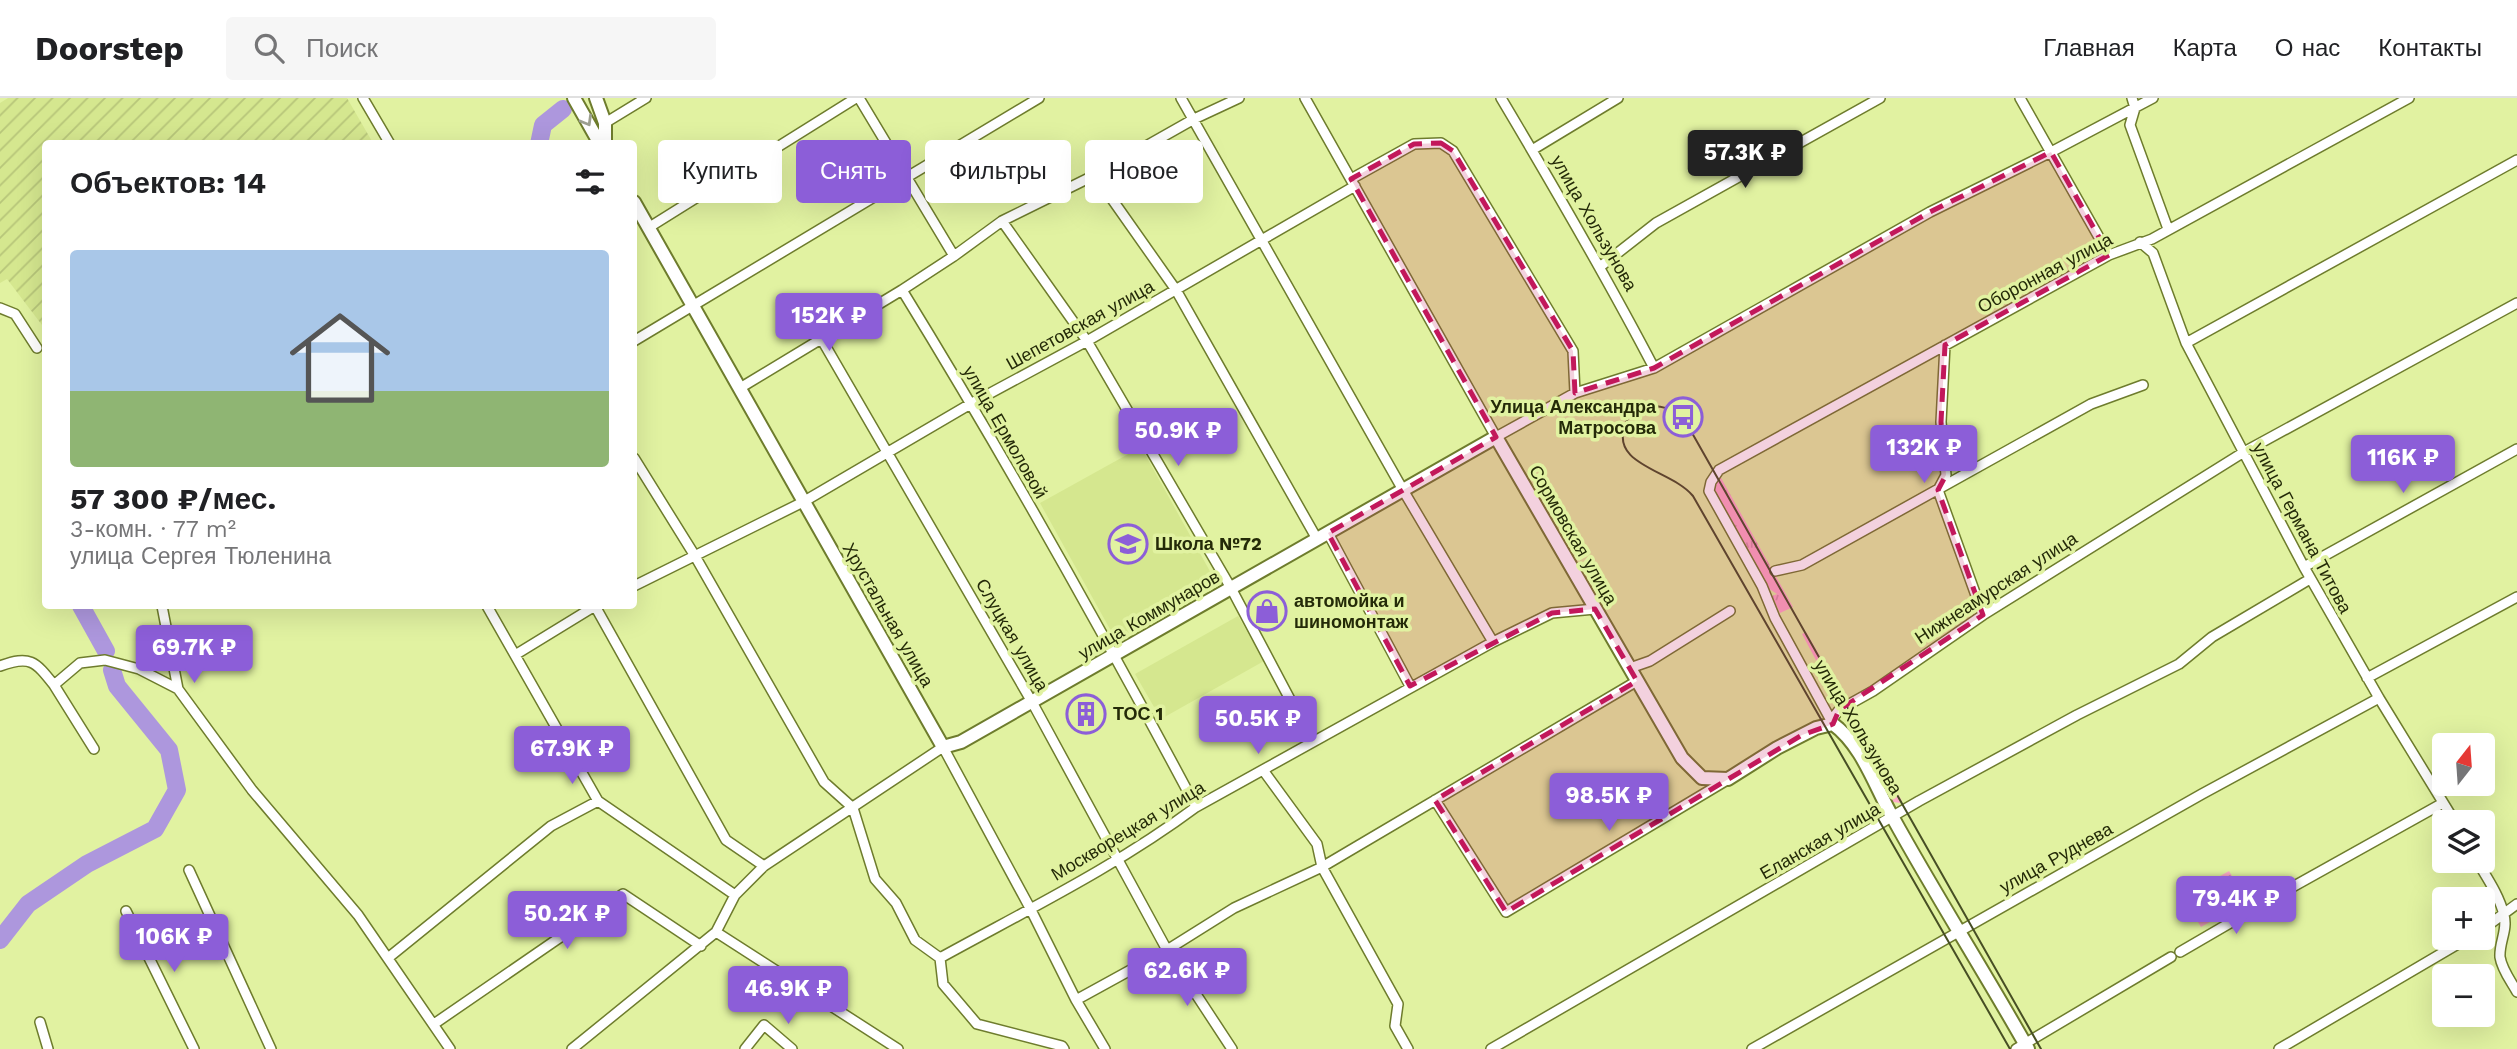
<!DOCTYPE html>
<html lang="ru">
<head>
<meta charset="utf-8">
<style>
	body { margin:0; font-family:"Work Sans",sans-serif; background:#f6f6f6; color:#202124; height:100vh; display:flex; flex-direction:column; font-size:26px; white-space:nowrap }
	* { box-sizing:border-box; margin:0 }
	p { font-size:23px; color:#757577 }
	.icon { flex:none; width:38px; height:38px; fill:none; stroke:currentColor; stroke-width:2; stroke-linecap:round; stroke-linejoin:round }
	.map { position:relative; flex:1; overflow:hidden }
	.sheet { position:absolute; left:42px; top:42px; width:595px; height:469px; display:flex; flex-direction:column; background:#fff; border-radius:7px; box-shadow:0 7px 28px #0002 }
	.sheet>* { flex:none }
	.top-card { position:absolute; left:658px; top:42px; width:665px; height:63px; display:flex; gap:14px }
	.needle { width:46px; rotate:17deg }
	.tools { position:absolute; left:2432px; top:635px; display:grid; gap:14px }
	.tools a { display:grid; place-items:center; width:63px; height:63px; border-radius:7px; background:#fff; box-shadow:0 7px 28px #0002; font-size:35px }
	.price { position:absolute; translate:-50% -60px; padding:0 16px; border-radius:7px; background:#8c5ed8; color:#fff; font-size:23px; line-height:46px; filter:drop-shadow(0 2px 4px #0008) }
	.price::after { content:''; position:absolute; left:50%; top:42px; width:21px; height:16px; margin-left:-10px; background:inherit; clip-path:polygon(0 0,100% 0,50% 100%) }
	.price.current { background:#222; color:#fff }
	ul { padding:0; list-style:none }
	li { display:grid; align-content:center; gap:14px; height:371px; padding:0 28px }
	li span { display:grid; place-items:center; height:217px; border-radius:7px; color:#555 }
	li>.icon { margin-inline-start:auto }
	span .icon { width:126px; height:126px; fill:#fffc; stroke-width:1 }
	li b { font-size:30px }
	h2 { display:flex; justify-content:space-between; align-items:center; height:84px; padding:0 28px; font-size:30px }
	.pill { padding:0 24px; border-radius:7px; background:#fff; box-shadow:0 7px 28px #0002; font-size:24px; line-height:63px }
	.pill.current { background:#8c5ed8; color:#fff }
	header { display:flex; align-items:center; gap:42px; box-sizing:border-box; height:98px; padding:0 35px; background:#fff; border-bottom:2px solid #e0e0e0 }
	header strong { font-size:33px }
	nav { display:flex; gap:38px; margin-inline-start:auto; font-size:24px }
	.search { width:490px; height:63px; background:#f6f6f6; display:flex; align-items:center; gap:18px; box-sizing:border-box; padding:0 24px; border-radius:7px; color:#757577; font-size:26px }
	.map>svg:first-child { display:block }
	.built { fill:#d5e78f }
	.industrial { fill:url(#industrial-furrows) }
	.grass { fill:url(#grass-tufts) }
	.lines { fill:none; stroke-linecap:round; stroke-linejoin:round }
	.river { stroke:#ad97dd; stroke-width:18 }
	.street-casing { stroke:#6e7c2d; stroke-width:12 }
	.secondary-casing { stroke:#6e7c2d; stroke-width:16 }
	.street { stroke:#fff; stroke-width:9 }
	.secondary { stroke:#fff; stroke-width:12 }
	.tram { stroke:#474f24; stroke-width:2 }
	.oneway { stroke:#9c9f90 }
	.marked { fill:#c2185b; fill-opacity:0.2; stroke:#c2185b; stroke-width:5; stroke-dasharray:14 9; stroke-linejoin:round }
	.labels { text-anchor:middle; stroke-width:7; stroke-linejoin:round; paint-order:stroke }
	.street-label { font-size:18px; fill:#242a08; stroke:#e1f2a1 }
	.poi-label { font-size:18px; font-weight:bold; fill:#242a08; stroke:#e1f2a1; text-anchor:start }
</style>
</head>
<body>
<header>
<strong>Doorstep</strong>
<div class="search"><svg class="icon" aria-label="search" viewBox="0 0 24 24"><circle cx="10" cy="10" r="6"/><path d="M15 15l6 6"/></svg>Поиск</div>
<nav><a>Главная</a><a>Карта</a><a>О нас</a><a>Контакты</a></nav>
</header>
<div class="map">
<svg width="2517" height="951" viewBox="0 0 2517 951">
	<defs>
		<pattern id="industrial-furrows" width="10" height="10" patternUnits="userSpaceOnUse" patternTransform="scale(1.75)"><rect width="10" height="10" fill="#d5e78f"/><path d="M-1 1l2-2M0 10L10 0M9 11l2-2" fill="none" stroke="#b7c67a"/></pattern>
		<pattern id="grass-tufts" width="24" height="20" patternUnits="userSpaceOnUse" patternTransform="scale(1.75)"><rect width="24" height="20" fill="#fdacc6"/><path d="M3 7l-1-3M5 7V3M7 7l1-3M15 17l-1-3M17 17v-4M19 17l1-3" fill="none" stroke="#d994a9"/></pattern>
	</defs>
	<rect width="100%" height="100%" fill="#e1f2a1"/>
	<!-- built -->
	<path class="built" d="M1141,349L1217,486L1116,542L1040,405Z
		M1238,518L1264,563L1161,621L1135,576Z"/>
	<!-- industrial -->
	<path class="industrial" d="M8,0H347L373,45L46,46L45,231L7,181L0,185V5Z"/>
	<!-- grass -->
	<path class="grass" d="M1720,378L1793,509L1780,515L1772,498L1777,496L1768,490L1763,482L1713,392L1714,384Z
		M1806,534L1846,603L1842,606L1833,602L1824,588L1825,579L1802,536Z
		M1871,652L1878,660L1902,703L1900,705L1893,704L1875,677L1868,658Z
		M2229,773L2247,803L2201,829L2183,799Z"/>
	<g class="lines">
		<!-- river -->
		<path class="river" d="M539,46L543,27L563,11
			M81,508L106,553
			M0,842L28,806L87,766L155,731L177,692L169,652L117,588L112,572"/>
		<!-- street casing -->
		<g class="street-casing">
			<path id="street" d="M363,0L390,46
				M859,0L954,158L902,192C1006,361 1103,534 1196,709
				M1181,0L1403,392L1493,544
				M1305,0L1496,339L1575,295L1654,270L1930,114L2051,54L2153,0
				M1501,0C1554,89 1606,178 1654,270
				M2020,0L2109,157
				M2132,0L2135,10L2130,27L2168,131
				M605,25L646,0
				M1532,52L1618,0
				M1095,77L1176,192L1317,441
				M1351,81L1414,46L1441,45L1453,53L1573,253L1575,295
				M1002,123L1087,243L1231,490L1312,643
				M648,130L856,0
				M2140,144L2153,155L2186,245L2304,469L2379,600L2455,724
				M954,158L1002,123L1095,77L1194,21L1239,0
				M1601,168L1656,125L1880,0
				M0,210L15,216L37,250
				M822,242L1032,604L1167,852L1232,951
				M634,243L1039,0
				M2186,245L2517,62
				M1945,247L1941,324L1946,377L1938,392L1983,517
				M740,290L902,192
				M634,360L695,458L824,684L853,710L875,781L896,805L915,842L940,860
				M1328,435L1410,588
				M2304,469L2517,351
				M1775,473L1802,467L2091,306L2143,287
				M634,488L803,404L972,305L1087,243L1355,88
				M162,508L178,591
				M487,508L598,703L735,797
				M515,557L595,508L726,742L764,768
				M0,568C30,557 35,563 54,587L80,565L105,562L139,571L178,591L252,692L358,817L450,951
				M1630,570L1650,563L1730,513
				M2367,580L2517,499
				M54,587L94,651
				M1833,626L1775,520L1762,488L1709,393L1711,384L1719,372L2109,157L2152,141L2409,0
				M1833,626V620L1839,612L1873,593L1983,517L2244,354L2517,205
				M1263,672L1317,746L1322,769L1398,906L1395,928L1408,951
				M1435,702L1506,814L1727,682
				M2477,763C2487,780 2499,797 2504,817C2508,832 2499,844 2500,859C2502,872 2511,883 2517,894
				M189,772L271,951
				M2287,792L2443,705
				M126,813L194,951
				M2483,831L2517,806
				M716,834L898,951
				M2180,854L2278,797
				M388,860L551,728L598,703
				M940,860C1027,812 1117,768 1196,709L1493,544L1552,515L1595,511
				M940,860L943,886L977,926L1062,948L1064,951
				M1076,902L1167,852L1234,810L1322,769L1637,583
				M40,924L48,951
				M434,926L623,796L701,848
				M572,951L716,834L735,797L764,768L943,649L1030,810L1076,902L1105,951
				M745,951L764,927L792,951
				M1491,951L1919,703L2077,617L2179,566L2212,539L2310,481
				M1752,951L2202,696L2379,600
				M2016,951L2171,859
				M2279,951L2468,840"/>
		</g>
		<!-- secondary casing -->
		<g class="secondary-casing">
			<path id="secondary" d="M574,0L600,46
				M596,0L605,25V46
				M634,104L943,649L961,644L1496,339L1682,660L1702,680L1728,681L1777,650L1816,630L1833,626C1863,648 1875,689 1893,720C1936,798 1984,873 2028,951"/>
		</g>
		<!-- street -->
		<use href="#street" class="street"/>
		<!-- secondary -->
		<use href="#secondary" class="secondary"/>
		<!-- tram -->
		<path class="tram" d="M2010,951L1693,398C1672,372 1610,368 1625,327C1629,315 1636,311 1648,309C1662,306 1671,312 1683,319L2041,951"/>
	</g>
	<!-- one-way arrows -->
	<defs><path id="oneway-chevron" d="M-2-3.5L2.5 0L-2 3.5" fill="none" stroke-width="1.6" stroke-linecap="round" stroke-linejoin="round" transform="scale(1.75)"/></defs>
	<use class="oneway" href="#oneway-chevron" transform="translate(587 23) rotate(60)"/>
	<!-- marked area -->
	<path class="marked" d="M1441,45L1453,53L1573,253L1575,295L1654,270L1930,114L2051,54L2109,157L1945,247L1941,324L1946,377L1938,392L1983,517L1839,612L1833,626L1802,637L1506,814L1435,702L1637,583L1595,511L1552,515L1410,588L1328,435L1496,339L1351,81L1414,46Z"/>
	<!-- icons -->
	<defs>
		<g id="bus-ring" transform="scale(2.0125)"><circle r="9.5" fill="#e1f2a1" stroke="#8c5ed8" stroke-width="1.5"/><path d="M-5-6H5V4H4V6H2V4H-2V6H-4V4H-5ZM-3.5-4V0h7V-4ZM-3.5 1.2v1.5H-2V1.2ZM2 1.2v1.5H3.5V1.2Z" fill="#8c5ed8"/></g>
		<g id="school-ring" transform="scale(2.0125)"><circle r="9.5" fill="#e1f2a1" stroke="#8c5ed8" stroke-width="1.5"/><path d="M0-5L7-2L0 1L-7-2ZM-4 1L0 2.5L4 1V4Q0 6-4 4Z" fill="#8c5ed8"/></g>
		<g id="shop-ring" transform="scale(2.0125)"><circle r="9.5" fill="#e1f2a1" stroke="#8c5ed8" stroke-width="1.5"/><path d="M-5-2.5h2.3a2.7 3.5 0 0 1 5.4 0H5L5.5 6h-11ZM-1.5-2.5h3a1.5 2.3 0 0 0-3 0Z" fill="#8c5ed8"/></g>
		<g id="building-ring" transform="scale(2.0125)"><circle r="9.5" fill="#e1f2a1" stroke="#8c5ed8" stroke-width="1.5"/><path d="M-4-6H4V6H1V3H-1V6H-4ZM-2.5-4.3h1.7v1.8h-1.7ZM.8-4.3h1.7v1.8H.8ZM-2.5-1h1.7V.8h-1.7ZM.8-1h1.7V.8H.8Z" fill="#8c5ed8"/></g>
	</defs>
	<g fill-rule="evenodd">
		<use href="#bus-ring" x="1683" y="319"/>
		<use href="#school-ring" x="1128" y="446"/>
		<use href="#shop-ring" x="1267" y="513"/>
		<use href="#building-ring" x="1086" y="616"/>
	</g>
	<g class="labels">
		<!-- street labels -->
		<g class="street-label">
			<text transform="translate(1594 125) rotate(60)" y="6">улица Хользунова</text>
			<text transform="translate(2045 175) rotate(-28)" y="6">Оборонная улица</text>
			<text transform="translate(1080 227) rotate(-29)" y="6">Шепетовская улица</text>
			<text transform="translate(1005 334) rotate(60)" y="6">улица Ермоловой</text>
			<text transform="translate(2302 430) rotate(62)" y="6">улица Германа Титова</text>
			<text transform="translate(1573 437) rotate(60)" y="6">Сормовская улица</text>
			<text transform="translate(1996 490) rotate(-33)" y="6">Нижнеамурская улица</text>
			<text transform="translate(888 517) rotate(60)" y="6">Хрустальная улица</text>
			<text transform="translate(1149 517) rotate(-30)" y="6">улица Коммунаров</text>
			<text transform="translate(1012 537) rotate(60)" y="6">Слуцкая улица</text>
			<text transform="translate(1858 629) rotate(59)" y="6">улица Хользунова</text>
			<text transform="translate(1128 733) rotate(-31)" y="6">Москворецкая улица</text>
			<text transform="translate(1820 743) rotate(-30)" y="6">Еланская улица</text>
			<text transform="translate(2056 760) rotate(-29)" y="6">улица Руднева</text>
		</g>
		<!-- poi labels -->
		<g class="poi-label">
			<text x="1656" y="315" text-anchor="end">Улица Александра<tspan x="1656" dy="21">Матросова</tspan></text>
			<text x="1155" y="452">Школа №72</text>
			<text x="1294" y="509">автомойка и<tspan x="1294" dy="21">шиномонтаж</tspan></text>
			<text x="1113" y="622">ТОС 1</text>
		</g>
	</g>
</svg>
<div class="tools">
<a><svg class="needle" viewBox="-14 -14 28 28"><path d="M0-13l5 13h-10z" fill="#e53935"/><path d="M0 13l5-13h-10z" fill="#757577"/></svg></a>
<a><svg class="icon" aria-label="layers" viewBox="0 0 24 24"><path d="M12 4l9 5-9 5-9-5zM3 14l9 5 9-5"/></svg></a>
<a>+</a>
<a>−</a>
</div>
<b class="price current" style="left:1745px;top:92px">57.3K ₽</b>
<b class="price" style="left:829px;top:255px">152K ₽</b>
<b class="price" style="left:1178px;top:370px">50.9K ₽</b>
<b class="price" style="left:1924px;top:387px">132K ₽</b>
<b class="price" style="left:2403px;top:397px">116K ₽</b>
<b class="price" style="left:194px;top:587px">69.7K ₽</b>
<b class="price" style="left:1258px;top:658px">50.5K ₽</b>
<b class="price" style="left:572px;top:688px">67.9K ₽</b>
<b class="price" style="left:1609px;top:735px">98.5K ₽</b>
<b class="price" style="left:2236px;top:838px">79.4K ₽</b>
<b class="price" style="left:567px;top:853px">50.2K ₽</b>
<b class="price" style="left:174px;top:876px">106K ₽</b>
<b class="price" style="left:1187px;top:910px">62.6K ₽</b>
<b class="price" style="left:788px;top:928px">46.9K ₽</b>
<div class="top-card">
<a class="pill">Купить</a>
<a class="pill current">Снять</a>
<a class="pill">Фильтры</a>
<a class="pill">Новое</a>
</div>
<section class="sheet">
<h2>Объектов: 14<svg class="icon" aria-label="filters" viewBox="0 0 24 24"><path d="M4 7h16M4 17h16"/><circle cx="9" cy="7" r="2"/><circle cx="15" cy="17" r="2"/></svg></h2>
<ul>
<li><span style="background:linear-gradient(#a9c7e8 65%,#8fb573 0)"><svg class="icon" aria-label="home" viewBox="0 0 24 24"><path d="M3 11l9-7 9 7M6 9v11h12V9"/></svg></span><div><b>57 300 ₽/мес.</b><p>3-комн. · 77 m²</p><p>улица Сергея Тюленина</p></div></li>
</ul>
</section>
</div>
</body>
</html>
